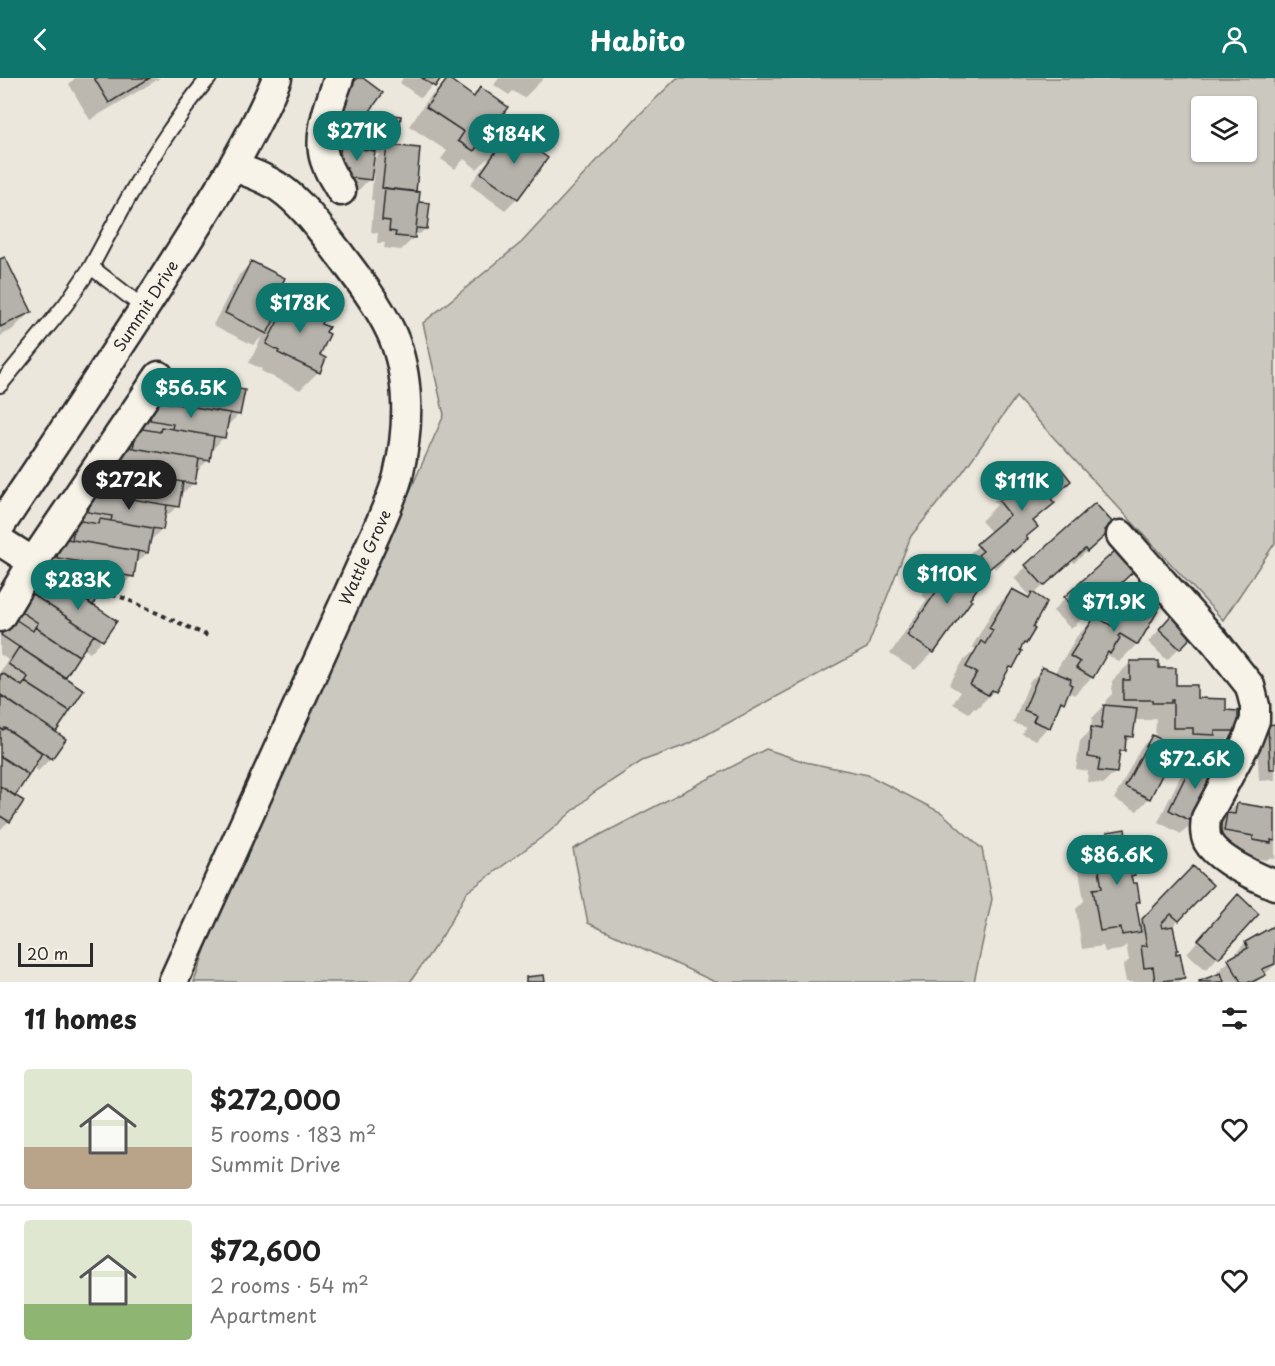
<!DOCTYPE html>
<html lang="en">
<head>
<meta charset="utf-8">
<style>
	body { margin:0; font-family:"Playpen Sans",sans-serif; background:#f6f6f6; color:#222; height:100vh; display:flex; flex-direction:column; font-size:22px; white-space:nowrap }
	* { box-sizing:border-box; margin:0 }
	p { font-size:20px; color:#767676 }
	.icon { flex:none; width:33px; height:33px; fill:none; stroke:currentColor; stroke-width:2; stroke-linecap:round; stroke-linejoin:round }
	.map { position:relative; height:904px; overflow:hidden }
	.drawer { display:flex; flex-direction:column; background:#fff; flex:1 }
	.drawer>* { flex:none }
	.fabs { position:absolute; left:1191px; top:18px; display:grid; gap:12px }
	.fabs a { display:grid; place-items:center; width:66px; height:66px; border-radius:6px; background:#fff; box-shadow:0 2px 4px #0004; font-size:30px }
	.scale { position:absolute; left:18px; bottom:15px; width:75px; box-sizing:border-box; padding-left:6px; border:3px solid #2b2b2b; border-top:0; font-size:16px; line-height:21px; white-space:nowrap; color:#2b2b2b; -webkit-text-stroke:4px #f7f3e8; paint-order:stroke }
	.price { position:absolute; translate:-50% -51px; padding:0 14px; border-radius:21px; background:#0f766e; color:#fff; font-size:20px; line-height:39px; filter:drop-shadow(0 2px 3px #0008) }
	.price::after { content:''; position:absolute; left:50%; top:36px; width:18px; height:14px; margin-left:-9px; background:inherit; clip-path:polygon(0 0,100% 0,50% 100%) }
	.price.current { background:#222; color:#fff }
	ul { padding:0; list-style:none }
	li { display:flex; align-items:center; gap:18px; height:150px; padding:0 24px }
	li+li { border-top:2px solid #e0e0e0 }
	li span { display:grid; place-items:center; flex:none; width:168px; height:120px; border-radius:6px; color:#555 }
	li>.icon { margin-inline-start:auto }
	span .icon { width:72px; height:72px; fill:#fffc; stroke-width:1 }
	li b { font-size:26px }
	h2 { display:flex; justify-content:space-between; align-items:center; height:72px; padding:0 24px; font-size:26px }
	header { display:flex; justify-content:space-between; align-items:center; height:78px; padding:0 24px; background:#0f766e; color:#fff; font-size:27px; font-weight:700 }
	.map>svg:first-child { display:block }
	.green { fill:#cbc8bf; stroke:#7b7a75; stroke-width:1.5; fill-rule:evenodd }
	.shadow { fill:#0003 }
	.building { fill:#b5b2ab; stroke:#2b2b2b; stroke-width:1.5 }
	.lines { fill:none; stroke-linecap:round; stroke-linejoin:round }
	.service-casing { stroke:#2b2b2b; stroke-width:18 }
	.minor-casing { stroke:#2b2b2b; stroke-width:33 }
	.path { stroke:#2b2b2b; stroke-width:4; stroke-dasharray:4.5 4.5; stroke-linecap:butt }
	.service { stroke:#f7f3e8; stroke-width:14 }
	.minor { stroke:#f7f3e8; stroke-width:28 }
	.labels { text-anchor:middle; stroke-width:4.5; stroke-linejoin:round; paint-order:stroke }
	.street-label { font-size:16px; fill:#2b2b2b; stroke:#f7f3e8 }
</style>
</head>
<body>
<header><svg class="icon" aria-label="back" viewBox="0 0 24 24"><path d="M15 5l-7 7 7 7"/></svg>Habito<svg class="icon" aria-label="person" viewBox="0 0 24 24"><circle cx="12" cy="8" r="4"/><path d="M4 21q1-7 8-7t8 7"/></svg></header>
<div class="map">
<svg width="1275" height="904" viewBox="0 0 1275 904">
	<rect width="100%" height="100%" fill="#ebe7dd"/>
	<filter id="ink" filterUnits="userSpaceOnUse"><feTurbulence type="fractalNoise" baseFrequency=".0167" numOctaves="2"/><feDisplacementMap in="SourceGraphic" scale="12" xChannelSelector="R" yChannelSelector="G"/><feConvolveMatrix kernelMatrix="1 2 1 2 8 2 1 2 1" color-interpolation-filters="sRGB"/></filter>
	<g filter="url(#ink)">
		<!-- green -->
		<path class="green" d="M677,0H1275V465L1223,542L1016,319L962,395L911,458L867,570L689,666L642,683L593,715L549,754L467,814L443,857L410,904H194L208,863L444,337L423,245L522,164L637,39ZM1202,28H1246V74H1202Z
			M766,671L805,684L868,697L942,735L982,771L992,821L974,904H715L588,845L573,771Z"/>
		<!-- shadow -->
		<path class="shadow" d="M75,0H160L90,42L69,6Z
			M359,0L354,53L342,65L320,50L347,12Z
			M403,0H439L421,20L400,5Z
			M499,0H544L524,20L513,13L509,17L494,7Z
			M448,2L472,20L481,11L509,54L517,120L505,132L470,107L488,82L487,81L477,91L464,81L455,91L441,81L447,73L409,48L429,20Z
			M374,37L397,64L393,69L418,125L428,126L426,150L420,156L414,155V160L401,172L384,170L385,165H377L378,155L371,154L374,122H371L375,81L380,76L373,75L369,101L357,114L335,111L329,82L341,70L359,72L362,49Z
			M0,183L30,234L12,252L0,258Z
			M251,185L280,207L277,233L294,216L305,228L311,238L318,294L300,312L261,293L262,291L249,285L262,259L253,267L213,247L239,197Z
			M192,304L239,336L226,349L224,359L212,372L208,382L196,395L193,406L179,418L178,428L164,440L162,451L149,464L147,475L134,488L132,498L120,510L99,507L92,528L115,543L102,562L90,575L83,570L63,600L82,612L54,654L63,661L51,680L38,693L32,688L13,718L9,743L0,752V594L8,582L0,576V554L29,516L36,520L50,505L69,518L79,519L85,504L69,501L70,496L46,492L49,474L167,305L188,309Z
			M1047,401L1069,403L1050,422L1053,425L1033,445L1036,449L1025,460L1026,461L995,491L993,488L985,496L933,574L915,592L890,576L927,521L921,517L932,501L951,483L964,491L959,485L992,455L981,443L997,427L994,423L1012,405Z
			M1094,427L1104,453L1094,467L1074,485L1072,482L1033,517L1031,549L1025,565L1018,573L1011,589L1004,596L994,613L976,631L974,630L969,635L953,626L960,614L949,607L963,583L976,571L972,569L994,531L1012,512L1028,521L1030,518L1014,500Z
			M1121,504L1071,551L1053,533L1065,520Z
			M1133,515L1137,566L1119,584L1107,577L1100,584L1092,599L1074,617L1067,613L1063,624L1056,630L1048,649L1036,662L1022,656L1025,649L1013,645L1030,603L1043,591L1054,596L1077,558L1095,540L1107,547L1115,533Z
			M1163,548L1179,570L1167,582L1148,564Z
			M1130,585L1158,591L1174,609L1196,622L1225,634L1236,653L1218,671H1198L1195,674H1176V667L1149,720L1137,733L1114,721L1140,671L1152,658L1155,660L1156,640L1151,642H1134L1132,658L1124,666L1123,672L1118,678L1116,694L1103,706L1087,704L1088,693L1076,691L1080,663L1091,652L1092,640L1105,627L1106,622L1112,616V603Z
			M1269,648H1275V702L1259,703L1257,660Z
			M1196,681L1194,744L1181,756L1158,744L1183,693Z
			M1237,726L1275,732V781L1269,780L1267,782L1253,780L1251,782L1209,754Z
			M1108,755L1128,781L1134,796L1130,800L1138,823L1135,827L1138,847L1175,808L1211,807L1172,849L1174,873L1183,900L1179,904H1126L1123,888L1129,882L1126,867L1121,872L1105,874L1103,868L1082,871L1076,831L1084,823L1078,787Z
			M1226,831L1257,836L1206,892L1187,875Z
			M1275,849V887L1256,904H1200L1219,898L1217,894L1234,879L1233,878L1245,865Z"/>
		<!-- building -->
		<path class="building" d="M94,0H150L109,25Z
			M357,0H363L383,15L355,54L331,37Z
			M422,0H441L435,9Z
			M448,0L474,19L480,9L508,29L501,39L514,48L496,73L481,63L474,73L458,63L464,54L426,29Z
			M373,35L401,38L398,65L371,62Z
			M510,53L548,80L518,121L481,95Z
			M387,67L420,70L416,114L382,110Z
			M341,68L375,73L371,102L346,99L347,89L338,88Z
			M385,110L420,114L415,160L395,158L396,154L389,153L390,143L382,142Z
			M419,124L430,125L427,151L416,150Z
			M5,179L32,234L0,249V181Z
			M251,183L285,200L282,206L290,210L267,256L225,235Z
			M293,214L310,222L307,228L316,232L313,237L323,242L321,246L329,249L326,254L330,256L320,277L326,280L320,295L278,275L279,273L266,266Z
			M192,303L245,312L240,337L164,324L167,304L191,308Z
			M153,322L230,335L225,360L172,351L173,346L150,342Z
			M161,349L214,358L210,383L133,370L137,350L160,354Z
			M122,368L199,381L195,406L141,397L142,392L118,388Z
			M1034,384L1047,399L1059,388L1071,403L1051,421L1055,425L1033,443L1038,449L1026,459L1028,461L1013,474L1012,472L989,491L978,477L983,473L976,466L1010,437L999,423L1016,409L1011,404Z
			M131,395L183,404L179,429L102,416L106,396L130,400Z
			M92,414L167,427L163,452L111,443L112,438L88,434Z
			M1095,425L1113,445L1105,452L1108,455L1087,474L1085,471L1044,508L1025,487Z
			M100,441L153,450L148,475L72,462L75,442L99,446Z
			M61,460L138,473L134,499L81,489V484L57,480Z
			M1116,472L1135,492L1084,540L1064,519Z
			M950,481L969,493L974,487L987,496L970,521L972,522L934,575L907,557L944,502L938,499Z
			M92,491L106,494L93,528L81,519Z
			M50,503L70,516L72,513L117,543L103,563L38,520Z
			M1012,511L1029,520L1032,514L1047,524L1033,549L1035,551L1026,566L1024,565L1020,572L1022,573L1013,590L1010,589L996,614L992,612L988,617L970,607L977,595L966,589L981,563L985,566L993,552L989,550Z
			M1133,513L1160,529L1138,567L1120,556L1118,558L1120,560L1110,576L1108,574L1093,600L1076,590L1080,584L1070,578L1095,538L1112,548Z
			M29,514L94,557L79,578L35,549L38,545L17,531Z
			M1175,533L1197,553L1180,571L1159,551Z
			M12,539L33,553L35,549L79,578L65,600L1,557Z
			M19,569L84,612L70,633L25,604L28,599L8,586Z
			M1130,583H1159V590H1176V607H1197V620L1226,621V632L1238,633V653H1215V657L1193,656V650H1173V622H1171V625H1152V622H1123V602H1130Z
			M1042,589L1071,601L1070,606L1072,607L1064,625L1061,623L1050,650L1033,643L1036,637L1024,632Z
			M2,595L22,608L25,604L70,633L56,654L0,617V598Z
			M1,617L66,661L52,681L5,650L3,652L0,650Z
			M1104,627L1137,630L1133,659L1126,658L1125,673H1120L1117,695L1098,693L1100,681L1088,679L1091,649L1101,651Z
			M1275,646V691H1270L1268,647Z
			M0,650L3,652L5,650L42,675L29,697L0,678Z
			M1152,657L1176,669L1150,721L1125,709Z
			M0,678L29,697L15,718L0,708Z
			M1195,679L1221,692L1195,745L1169,732Z
			M0,708L24,723L10,744L0,738Z
			M1237,725L1275,731V763L1271,762V765L1253,762V758L1224,753L1227,735L1235,736Z
			M1125,751L1129,779H1132L1135,797L1131,798L1133,805H1137L1140,824H1136L1141,854L1122,857L1121,850L1100,853L1093,811L1102,810L1095,767H1100L1099,762L1108,760L1107,754Z
			M1193,788L1213,807L1179,843L1171,836L1161,846L1162,850L1173,848L1178,872H1176V876L1180,875L1185,900L1155,904L1153,889L1144,890L1141,868H1147L1142,841Z
			M1238,816L1259,836L1219,880L1198,862Z
			M1275,847V886L1262,891L1266,897L1252,904H1241L1228,881L1248,870L1245,864Z
			M1221,895L1224,904H1199V903Z
			M544,897L545,904H526V899Z"/>
		<g class="lines">
			<!-- service casing -->
			<g class="service-casing">
				<path id="service" d="M144,230L91,189C116,142 140,96 170,52C183,34 194,16 209,0
					M0,307L66,226L91,189"/>
			</g>
			<!-- minor casing -->
			<g class="minor-casing">
				<g id="minor">
					<path d="M339,0C331,22 320,49 323,74C325,88 334,101 341,113"/>
					<path id="s1" d="M0,448C57,362 115,277 170,190C209,128 249,68 277,0"/>
					<path d="M1121,457L1216,565L1250,608L1255,628V642L1247,663L1206,740C1205,748 1204,756 1208,764C1218,782 1256,799 1275,807"/>
					<path d="M0,463L33,484"/>
					<path d="M0,539L33,484L159,298"/>
					<path id="s2" d="M173,904L375,457C383,438 393,418 398,398C409,352 411,298 391,254C378,226 357,199 338,174C321,152 303,126 280,110C266,100 250,95 234,89"/>
				</g>
			</g>
			<!-- path -->
			<path class="path" d="M52,499L72,507L124,520L208,558"/>
			<!-- service -->
			<use href="#service" class="service"/>
			<!-- minor -->
			<use href="#minor" class="minor"/>
		</g>
	</g>
	<g class="labels">
		<!-- street labels -->
		<g class="street-label">
			<text dy="6" stroke="none"><textPath href="#s1" startOffset="264">Summit Drive</textPath></text>
			<text dy="6" stroke="none"><textPath href="#s2" startOffset="466">Wattle Grove</textPath></text>
		</g>
	</g>
</svg>
<div class="fabs">
<a><svg class="icon" aria-label="layers" viewBox="0 0 24 24"><path d="M12 4l9 5-9 5-9-5zM3 14l9 5 9-5"/></svg></a>
</div>
<div class="scale">20 m</div>
<b class="price" style="left:357px;top:84px">$271K</b>
<b class="price" style="left:514px;top:87px">$184K</b>
<b class="price" style="left:300px;top:256px">$178K</b>
<b class="price" style="left:191px;top:341px">$56.5K</b>
<b class="price current" style="left:129px;top:433px">$272K</b>
<b class="price" style="left:1022px;top:434px">$111K</b>
<b class="price" style="left:947px;top:527px">$110K</b>
<b class="price" style="left:78px;top:533px">$283K</b>
<b class="price" style="left:1114px;top:555px">$71.9K</b>
<b class="price" style="left:1195px;top:712px">$72.6K</b>
<b class="price" style="left:1117px;top:808px">$86.6K</b>
</div>
<section class="drawer">
<h2>11 homes<svg class="icon" aria-label="filters" viewBox="0 0 24 24"><path d="M4 7h16M4 17h16"/><circle cx="9" cy="7" r="2"/><circle cx="15" cy="17" r="2"/></svg></h2>
<ul>
<li><span style="background:linear-gradient(#dfe7d0 65%,#b9a48a 0)"><svg class="icon" aria-label="home" viewBox="0 0 24 24"><path d="M3 11l9-7 9 7M6 9v11h12V9"/></svg></span><div><b>$272,000</b><p>5 rooms · 183 m²</p><p>Summit Drive</p></div><svg class="icon" aria-label="heart" viewBox="0 0 24 24"><path d="M12 20l-8-8c-3-5 5-10 8-4 3-6 11-1 8 4z"/></svg></li>
<li><span style="background:linear-gradient(#dfe7d0 70%,#8fb573 0)"><svg class="icon" aria-label="home" viewBox="0 0 24 24"><path d="M3 11l9-7 9 7M6 9v11h12V9"/></svg></span><div><b>$72,600</b><p>2 rooms · 54 m²</p><p>Apartment</p></div><svg class="icon" aria-label="heart" viewBox="0 0 24 24"><path d="M12 20l-8-8c-3-5 5-10 8-4 3-6 11-1 8 4z"/></svg></li>
</ul>
</section>
</body>
</html>
